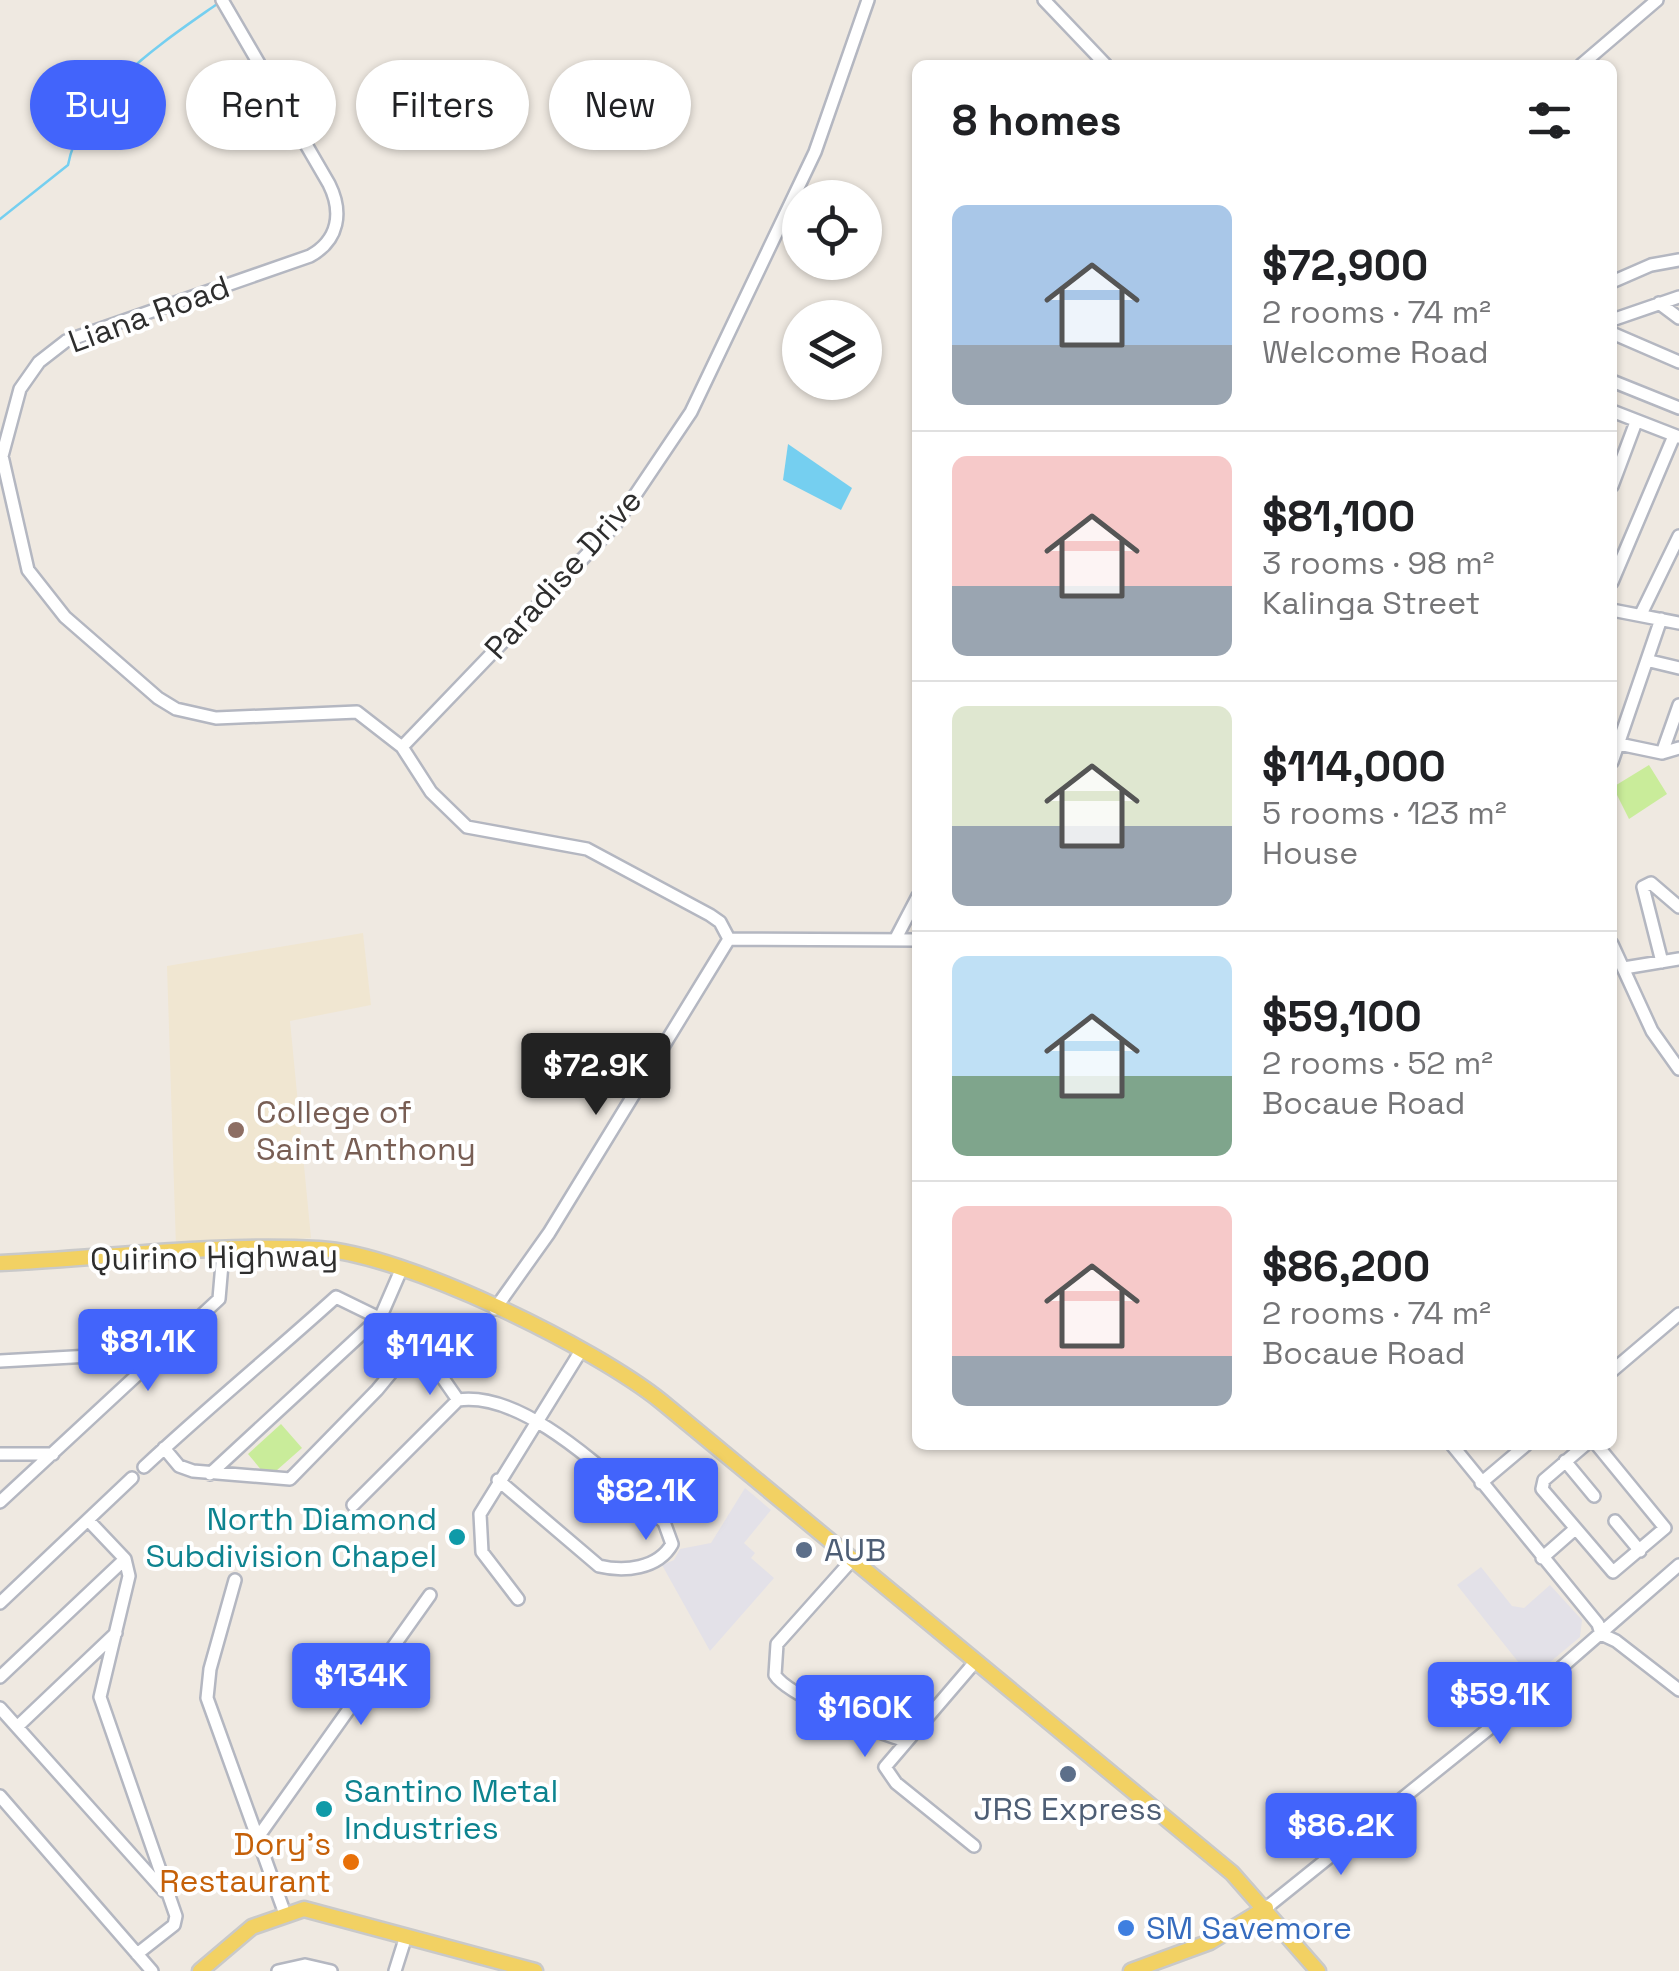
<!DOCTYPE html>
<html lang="en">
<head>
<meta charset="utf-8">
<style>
	body { margin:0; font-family:"Space Grotesk",sans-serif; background:#f6f6f6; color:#202124; height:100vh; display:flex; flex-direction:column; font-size:38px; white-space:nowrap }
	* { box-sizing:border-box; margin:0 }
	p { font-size:32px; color:#757577 }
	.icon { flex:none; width:55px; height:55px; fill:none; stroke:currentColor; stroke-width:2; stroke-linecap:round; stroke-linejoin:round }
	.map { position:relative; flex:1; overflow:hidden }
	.drawer { position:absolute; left:912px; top:60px; width:705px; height:1390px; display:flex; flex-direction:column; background:#fff; border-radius:15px; box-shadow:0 2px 8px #0004 }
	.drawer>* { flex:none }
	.top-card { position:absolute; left:30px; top:60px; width:732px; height:90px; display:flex; gap:20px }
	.buttons { position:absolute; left:782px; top:180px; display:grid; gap:20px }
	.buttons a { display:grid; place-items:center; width:100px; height:100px; border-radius:50%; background:#fff; box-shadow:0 2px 8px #0004; font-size:50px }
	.price { position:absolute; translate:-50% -85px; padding:0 22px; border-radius:10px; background:#4264fb; color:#fff; font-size:32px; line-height:65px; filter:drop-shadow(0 2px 5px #0008) }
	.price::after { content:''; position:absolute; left:50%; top:60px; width:30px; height:22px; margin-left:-15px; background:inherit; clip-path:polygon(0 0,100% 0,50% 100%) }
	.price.on { background:#222; color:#fff }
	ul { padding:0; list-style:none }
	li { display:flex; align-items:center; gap:30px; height:250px; padding:0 40px }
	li+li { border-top:2px solid #e0e0e0 }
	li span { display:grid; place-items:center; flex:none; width:280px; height:200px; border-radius:15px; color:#555 }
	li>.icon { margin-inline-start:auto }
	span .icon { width:120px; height:120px; fill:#fffc; stroke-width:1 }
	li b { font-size:42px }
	h2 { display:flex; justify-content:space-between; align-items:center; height:120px; padding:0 40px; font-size:42px }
	.chip { padding:0 35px; border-radius:45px; background:#fff; box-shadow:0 2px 8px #0004; font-size:35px; line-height:90px }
	.chip.on { background:#4264fb; color:#fff }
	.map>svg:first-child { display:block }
	.industrial { fill:#e3e1e8 }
	.education { fill:#f0e6d1 }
	.pitch { fill:#c9ec9a }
	.water { fill:#75cff0 }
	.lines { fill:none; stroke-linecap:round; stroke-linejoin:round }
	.stream { stroke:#75cff0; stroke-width:2.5 }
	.minor-casing { stroke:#b4b7c1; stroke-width:16 }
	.major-casing { stroke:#c9c9c9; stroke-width:19 }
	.minor { stroke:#fff; stroke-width:11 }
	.major { stroke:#f2d163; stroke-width:14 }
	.education-dot { fill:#8d6e63; stroke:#fff; stroke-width:4 }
	.culture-dot { fill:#0f9aa8; stroke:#fff; stroke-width:4 }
	.service-dot { fill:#5c6f8a; stroke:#fff; stroke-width:4 }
	.food-dot { fill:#e8710a; stroke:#fff; stroke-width:4 }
	.shop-dot { fill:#3f7fe0; stroke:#fff; stroke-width:4 }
	.labels { text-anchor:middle; stroke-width:8; stroke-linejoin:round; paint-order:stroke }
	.street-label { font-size:32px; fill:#2e2e2e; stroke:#fff }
	.education-label { font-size:32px; fill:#785e54; stroke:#fff; text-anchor:start }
	.culture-label { font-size:32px; fill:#0d838f; stroke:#fff; text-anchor:end }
	.service-label { font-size:32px; fill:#4e5e75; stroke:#fff; text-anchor:start }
	.food-label { font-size:32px; fill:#c56008; stroke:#fff; text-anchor:end }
	.shop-label { font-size:32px; fill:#366cbe; stroke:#fff; text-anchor:start }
</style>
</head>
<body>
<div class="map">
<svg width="1679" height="1971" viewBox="0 0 1679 1971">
	<rect width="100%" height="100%" fill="#efe9e1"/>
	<!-- industrial -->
	<path class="industrial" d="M745,1488L771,1510L744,1543L755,1553L751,1558L774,1578L710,1651L662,1565L674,1560L680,1549L711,1543Z
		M1481,1567L1512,1606L1524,1608L1550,1585L1582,1620L1580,1637L1531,1678L1457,1585Z"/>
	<!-- education -->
	<path class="education" d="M363,933L371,1005L290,1021L311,1238L176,1248L167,966Z"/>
	<!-- pitch -->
	<path class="pitch" d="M1649,765L1667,794L1629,819L1613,787Z
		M281,1424L302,1448L268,1478L248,1454Z"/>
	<!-- water -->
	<path class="water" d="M788,444L852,488L841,510L783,480Z"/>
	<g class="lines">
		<!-- stream -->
		<path class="stream" d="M0,219L68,165C81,95 163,42 217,4"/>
		<!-- minor casing -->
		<g class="minor-casing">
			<path id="minor" d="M222,0L329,184C343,212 339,240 310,256L66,341L39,362L20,389L2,456L28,570L65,617L158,698L176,709L216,718L357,712L402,747L431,792L467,827L587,849L710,915L720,922L729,939
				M1044,0L1106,65
				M1581,65L1657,0
				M1612,282L1651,265L1679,260
				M1659,303L1679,318
				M1612,320L1679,297
				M1612,333L1679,362
				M1612,381L1679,408
				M1612,411L1679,437
				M1612,486L1636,422
				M1612,582L1674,436
				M1612,610L1679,623
				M1641,614L1679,536
				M1650,661L1679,668
				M1619,744L1662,753L1679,748
				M402,747L615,525L691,412L815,152L868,0
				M1662,753L1679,705
				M1612,762L1661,619
				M729,939L918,940
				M895,940L918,896
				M1612,944L1652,1031L1679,1069
				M1662,962L1643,887L1651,883L1679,907
				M1624,968L1679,959
				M495,1309L549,1233L729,939
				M0,1361L163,1352
				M1612,1371L1679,1314
				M442,1377L458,1400
				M1452,1445L1598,1624L1601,1634
				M1585,1445L1544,1480L1542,1489L1613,1572L1665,1528L1597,1445
				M0,1454H53
				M1565,1461L1594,1496
				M144,1467C206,1409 273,1354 336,1297L420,1338L377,1390L290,1479L193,1471L179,1466L164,1448
				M210,1474L381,1316L401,1270
				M1481,1483L1526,1445
				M0,1502L219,1299L223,1252
				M353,1505L458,1400C527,1390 613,1481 664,1522L672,1544C658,1569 624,1572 599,1566L498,1480
				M88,1520L125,1559L129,1576L100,1697L176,1916L174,1925L137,1954
				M1615,1521L1640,1551
				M1542,1558L1575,1529
				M852,1560L777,1644L775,1675C787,1695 880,1734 906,1741
				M235,1580L210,1669L207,1698L285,1914
				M518,1599L482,1552L480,1514L582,1349
				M0,1603L132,1478
				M1601,1634L1616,1641L1679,1690
				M0,1677L125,1559
				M0,1708L164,1891
				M17,1727L116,1633
				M0,1796L152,1971
				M258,1837L430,1595
				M974,1846L896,1783L885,1767L975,1662
				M1266,1908L1516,1707L1679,1565
				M278,1971L305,1965L331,1971
				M395,1971L406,1936"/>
		</g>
		<!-- major casing -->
		<g class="major-casing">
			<path id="major" d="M0,1263C105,1258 214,1243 319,1249C405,1254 594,1347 662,1402L1232,1873L1318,1971
				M200,1971L252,1927L304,1909L535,1971
				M1131,1971L1210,1942L1266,1908"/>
		</g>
		<!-- minor -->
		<use href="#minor" class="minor"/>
		<!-- major -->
		<use href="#major" class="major"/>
	</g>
	<!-- markers -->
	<circle class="education-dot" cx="236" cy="1130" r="10"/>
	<g class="culture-dot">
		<circle cx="457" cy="1537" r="10"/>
		<circle cx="324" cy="1809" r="10"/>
	</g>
	<g class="service-dot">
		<circle cx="804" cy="1550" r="10"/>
		<circle cx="1068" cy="1774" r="10"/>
	</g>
	<circle class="food-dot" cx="351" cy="1862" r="10"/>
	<circle class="shop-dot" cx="1126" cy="1928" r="10"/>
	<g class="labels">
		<!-- street labels -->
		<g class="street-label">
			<text transform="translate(149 314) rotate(-20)" y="11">Liana Road</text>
			<text transform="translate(563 574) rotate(-48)" y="11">Paradise Drive</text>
			<text transform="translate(214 1257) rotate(-1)" y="11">Quirino Highway</text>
		</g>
		<!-- education labels -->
		<g class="education-label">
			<text x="256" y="1123">College of<tspan x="256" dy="37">Saint Anthony</tspan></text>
		</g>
		<!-- culture labels -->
		<g class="culture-label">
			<text x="437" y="1530">North Diamond<tspan x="437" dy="37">Subdivision Chapel</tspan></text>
			<text x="344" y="1802" text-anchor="start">Santino Metal<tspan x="344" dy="37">Industries</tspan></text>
		</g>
		<!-- service labels -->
		<g class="service-label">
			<text x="824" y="1561">AUB</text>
			<text x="1068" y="1820" text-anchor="middle">JRS Express</text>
		</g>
		<!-- food labels -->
		<g class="food-label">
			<text x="331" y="1855">Dory's<tspan x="331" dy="37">Restaurant</tspan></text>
		</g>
		<!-- shop labels -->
		<g class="shop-label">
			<text x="1146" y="1939">SM Savemore</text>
		</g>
	</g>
</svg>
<div class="buttons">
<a><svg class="icon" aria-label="locate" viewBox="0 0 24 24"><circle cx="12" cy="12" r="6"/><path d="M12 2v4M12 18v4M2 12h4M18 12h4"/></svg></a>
<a><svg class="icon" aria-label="layers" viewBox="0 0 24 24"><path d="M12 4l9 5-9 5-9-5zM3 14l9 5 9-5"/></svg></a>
</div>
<b class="price on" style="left:596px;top:1118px">$72.9K</b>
<b class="price" style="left:148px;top:1394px">$81.1K</b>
<b class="price" style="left:430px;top:1398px">$114K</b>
<b class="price" style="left:646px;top:1543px">$82.1K</b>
<b class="price" style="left:361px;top:1728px">$134K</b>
<b class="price" style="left:1500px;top:1747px">$59.1K</b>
<b class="price" style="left:865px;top:1760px">$160K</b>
<b class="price" style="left:1341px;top:1878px">$86.2K</b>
<div class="top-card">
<a class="chip on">Buy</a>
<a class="chip">Rent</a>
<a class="chip">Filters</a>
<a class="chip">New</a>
</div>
<section class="drawer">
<h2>8 homes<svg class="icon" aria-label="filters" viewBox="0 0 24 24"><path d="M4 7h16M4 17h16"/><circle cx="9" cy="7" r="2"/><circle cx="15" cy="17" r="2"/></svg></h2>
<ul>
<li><span style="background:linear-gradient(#a9c7e8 70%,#9aa5b1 0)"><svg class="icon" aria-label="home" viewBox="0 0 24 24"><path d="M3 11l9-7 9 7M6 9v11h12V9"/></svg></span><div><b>$72,900</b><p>2 rooms · 74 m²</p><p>Welcome Road</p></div></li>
<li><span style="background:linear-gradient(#f6c9c9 65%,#9aa5b1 0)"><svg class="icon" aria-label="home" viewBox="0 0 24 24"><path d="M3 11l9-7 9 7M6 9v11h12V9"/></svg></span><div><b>$81,100</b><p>3 rooms · 98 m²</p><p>Kalinga Street</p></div></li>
<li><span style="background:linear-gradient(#dfe7d0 60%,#9aa5b1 0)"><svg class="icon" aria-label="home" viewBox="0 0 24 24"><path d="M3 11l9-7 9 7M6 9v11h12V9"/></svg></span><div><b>$114,000</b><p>5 rooms · 123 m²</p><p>House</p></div></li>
<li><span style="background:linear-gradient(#bfe0f5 60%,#7fa58c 0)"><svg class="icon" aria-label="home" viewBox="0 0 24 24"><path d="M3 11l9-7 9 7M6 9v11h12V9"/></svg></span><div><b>$59,100</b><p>2 rooms · 52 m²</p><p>Bocaue Road</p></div></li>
<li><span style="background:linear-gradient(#f6c9c9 75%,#9aa5b1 0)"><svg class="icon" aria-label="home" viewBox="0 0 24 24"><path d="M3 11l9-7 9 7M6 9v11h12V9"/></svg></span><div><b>$86,200</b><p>2 rooms · 74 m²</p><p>Bocaue Road</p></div></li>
</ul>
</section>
</div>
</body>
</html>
